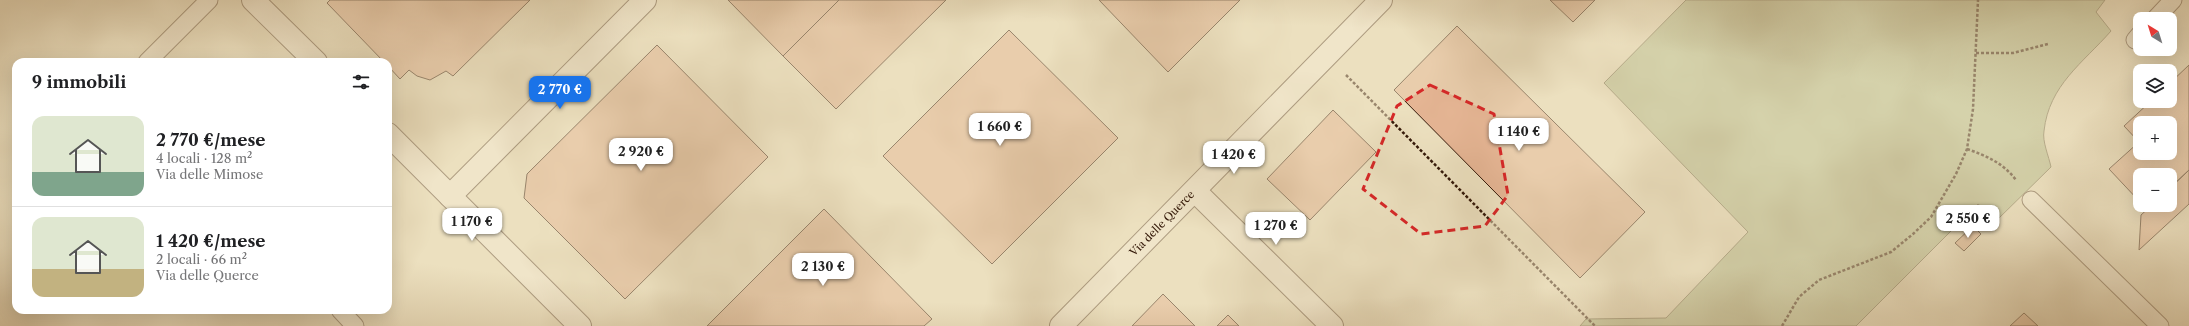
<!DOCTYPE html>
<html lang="it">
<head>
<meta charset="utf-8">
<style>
	body { margin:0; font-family:"Libre Caslon Text",serif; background:#f6f6f6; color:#202124; height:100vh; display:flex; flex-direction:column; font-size:15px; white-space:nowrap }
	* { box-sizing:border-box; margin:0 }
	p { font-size:13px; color:#757577 }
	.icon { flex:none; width:22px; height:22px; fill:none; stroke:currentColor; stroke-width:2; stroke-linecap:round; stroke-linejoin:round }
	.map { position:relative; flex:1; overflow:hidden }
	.sheet { position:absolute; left:12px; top:58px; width:380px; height:256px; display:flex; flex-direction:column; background:#fff; border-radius:12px; box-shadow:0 4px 16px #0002 }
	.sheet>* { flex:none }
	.needle { width:26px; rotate:322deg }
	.controls { position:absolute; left:2133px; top:12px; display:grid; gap:8px }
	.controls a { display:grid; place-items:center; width:44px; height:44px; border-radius:8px; background:#fff; box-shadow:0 4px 16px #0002; font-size:20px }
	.price { position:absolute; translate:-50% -34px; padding:0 9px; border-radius:8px; background:#fff; color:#222; font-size:13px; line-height:26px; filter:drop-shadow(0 1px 2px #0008) }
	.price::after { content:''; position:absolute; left:50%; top:24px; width:12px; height:9px; margin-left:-6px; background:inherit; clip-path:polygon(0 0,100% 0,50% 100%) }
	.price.on { background:#1a73e8; color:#fff }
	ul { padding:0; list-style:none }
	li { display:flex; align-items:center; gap:12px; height:100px; padding:0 20px }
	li+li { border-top:1px solid #e0e0e0 }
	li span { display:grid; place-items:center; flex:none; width:112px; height:80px; border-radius:12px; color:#555 }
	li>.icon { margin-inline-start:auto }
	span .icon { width:48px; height:48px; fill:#fffc; stroke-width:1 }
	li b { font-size:17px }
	h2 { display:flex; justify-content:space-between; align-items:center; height:48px; padding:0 20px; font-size:17px }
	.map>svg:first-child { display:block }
	.green { fill:#b8c292; stroke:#766e4e }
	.building { fill:#e5b594; stroke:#341909; fill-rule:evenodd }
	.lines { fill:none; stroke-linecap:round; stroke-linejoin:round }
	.service-casing { stroke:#624b36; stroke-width:19 }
	.minor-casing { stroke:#624b36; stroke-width:24 }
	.path { stroke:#341909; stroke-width:2.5; stroke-dasharray:3 2; stroke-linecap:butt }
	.service { stroke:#f3ebd5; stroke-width:17 }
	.minor { stroke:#f3ebd5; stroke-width:22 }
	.marked { fill:none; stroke:#d62828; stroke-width:3; stroke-dasharray:8 5; stroke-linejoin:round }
	.labels { text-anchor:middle; stroke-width:3.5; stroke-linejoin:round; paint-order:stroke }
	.street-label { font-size:11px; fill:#341909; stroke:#f3ebd5 }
</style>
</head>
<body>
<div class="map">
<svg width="2189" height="326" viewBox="0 0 2189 326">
	<rect width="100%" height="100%" fill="#ece0bf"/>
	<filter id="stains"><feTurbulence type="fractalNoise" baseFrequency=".005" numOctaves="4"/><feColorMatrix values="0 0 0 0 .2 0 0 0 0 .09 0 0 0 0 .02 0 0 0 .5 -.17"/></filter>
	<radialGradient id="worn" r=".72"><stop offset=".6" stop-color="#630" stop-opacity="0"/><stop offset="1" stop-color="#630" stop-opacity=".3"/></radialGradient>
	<!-- green -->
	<path class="green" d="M1686,0H2105L2096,12L2111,31C2083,63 2049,85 2044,131C2042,141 2049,157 2051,167L1997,220L1978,204L1856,326H1580L1586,319L1666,318L1748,232L1604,83Z"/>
	<!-- building -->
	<path class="building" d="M330,0H530L453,76L446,71L430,80L417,76L409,70L400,79L388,66V62H384L327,3Z
		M728,0H839L783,56Z
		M839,0H946L836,109L783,56Z
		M1099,0H1240L1168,72Z
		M1550,0H1595L1573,22Z
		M1457,26L1645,212L1580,278L1394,90Z
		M1009,30L1118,138L992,264L883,156Z
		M657,45L768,157L625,299L524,198L527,174Z
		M2189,65V170L2170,188V175H2140V202L2109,169L2139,142L2124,126L2151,101H2170V83ZM2140,123H2170V153H2140Z
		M1333,110L1376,152L1310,220L1267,179Z
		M2189,170V204L2139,250L2141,215L2152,205H2170V188Z
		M2143,205H2152L2147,209Z
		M824,209L932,319L924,326H707Z
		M1973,226L1981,234L1964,251L1955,243Z
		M1163,294L1195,326H1132Z
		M2024,313L2038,326H2010Z
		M1228,315L1239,326H1217Z"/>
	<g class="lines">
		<!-- service casing -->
		<g class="service-casing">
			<path id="service" d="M2155,19L2173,0
				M2135,40L2140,34
				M147,62L209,0
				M2031,200L2160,326
				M340,310L355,326"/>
		</g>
		<!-- minor casing -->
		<g class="minor-casing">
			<g id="minor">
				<path d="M253,0L316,62"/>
				<path d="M388,134L580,326"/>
				<path d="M1195,191L1332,326"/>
				<path d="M450,196L645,0"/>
				<path id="s1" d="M1061,326L1381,0"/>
			</g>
		</g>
		<!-- path -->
		<path class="path" d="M1976,53H2013L2048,44
			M1346,75L1595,326
			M1967,149C1987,156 2003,163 2016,180
			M1782,326L1799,297L1819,280L1891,252L1913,234L1931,217L1956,174L1967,149L1973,109L1978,0"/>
		<!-- service -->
		<use href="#service" class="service"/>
		<!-- minor -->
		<use href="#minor" class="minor"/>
	</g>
	<!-- marked area -->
	<path d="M0 0H2189V326H0ZM1430,85L1494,114L1508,195L1485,226L1421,234L1363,189L1397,106Z" fill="#ece0bf" fill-opacity=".55" fill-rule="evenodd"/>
	<path class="marked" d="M1430,85L1494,114L1508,195L1485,226L1421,234L1363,189L1397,106Z"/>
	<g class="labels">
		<!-- street labels -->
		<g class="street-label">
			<text dy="4" stroke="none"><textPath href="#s1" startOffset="144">Via delle Querce</textPath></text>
		</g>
	</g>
	<rect width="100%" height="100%" filter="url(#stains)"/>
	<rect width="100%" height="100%" fill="url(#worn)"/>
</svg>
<div class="controls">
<a><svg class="needle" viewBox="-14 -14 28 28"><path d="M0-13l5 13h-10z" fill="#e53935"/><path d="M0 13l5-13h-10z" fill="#757577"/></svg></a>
<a><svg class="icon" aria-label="layers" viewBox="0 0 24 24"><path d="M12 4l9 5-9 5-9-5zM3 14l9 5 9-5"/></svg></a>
<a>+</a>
<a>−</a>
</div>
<b class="price on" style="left:560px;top:110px">2 770 €</b>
<b class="price" style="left:1000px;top:147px">1 660 €</b>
<b class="price" style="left:1519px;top:152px">1 140 €</b>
<b class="price" style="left:641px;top:172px">2 920 €</b>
<b class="price" style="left:1234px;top:175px">1 420 €</b>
<b class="price" style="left:1968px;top:239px">2 550 €</b>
<b class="price" style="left:472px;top:242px">1 170 €</b>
<b class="price" style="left:1276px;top:246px">1 270 €</b>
<b class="price" style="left:823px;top:287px">2 130 €</b>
<section class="sheet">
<h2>9 immobili<svg class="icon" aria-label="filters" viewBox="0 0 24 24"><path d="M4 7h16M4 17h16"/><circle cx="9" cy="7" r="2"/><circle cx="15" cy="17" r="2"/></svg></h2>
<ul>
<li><span style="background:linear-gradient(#dfe7d0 70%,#7fa58c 0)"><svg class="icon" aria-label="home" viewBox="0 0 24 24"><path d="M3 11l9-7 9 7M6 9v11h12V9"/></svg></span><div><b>2 770 €/mese</b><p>4 locali · 128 m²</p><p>Via delle Mimose</p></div></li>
<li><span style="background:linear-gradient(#dfe7d0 65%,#c2b280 0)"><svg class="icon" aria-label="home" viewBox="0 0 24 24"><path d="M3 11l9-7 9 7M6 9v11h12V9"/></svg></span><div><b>1 420 €/mese</b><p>2 locali · 66 m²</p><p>Via delle Querce</p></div></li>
</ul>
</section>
</div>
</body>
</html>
